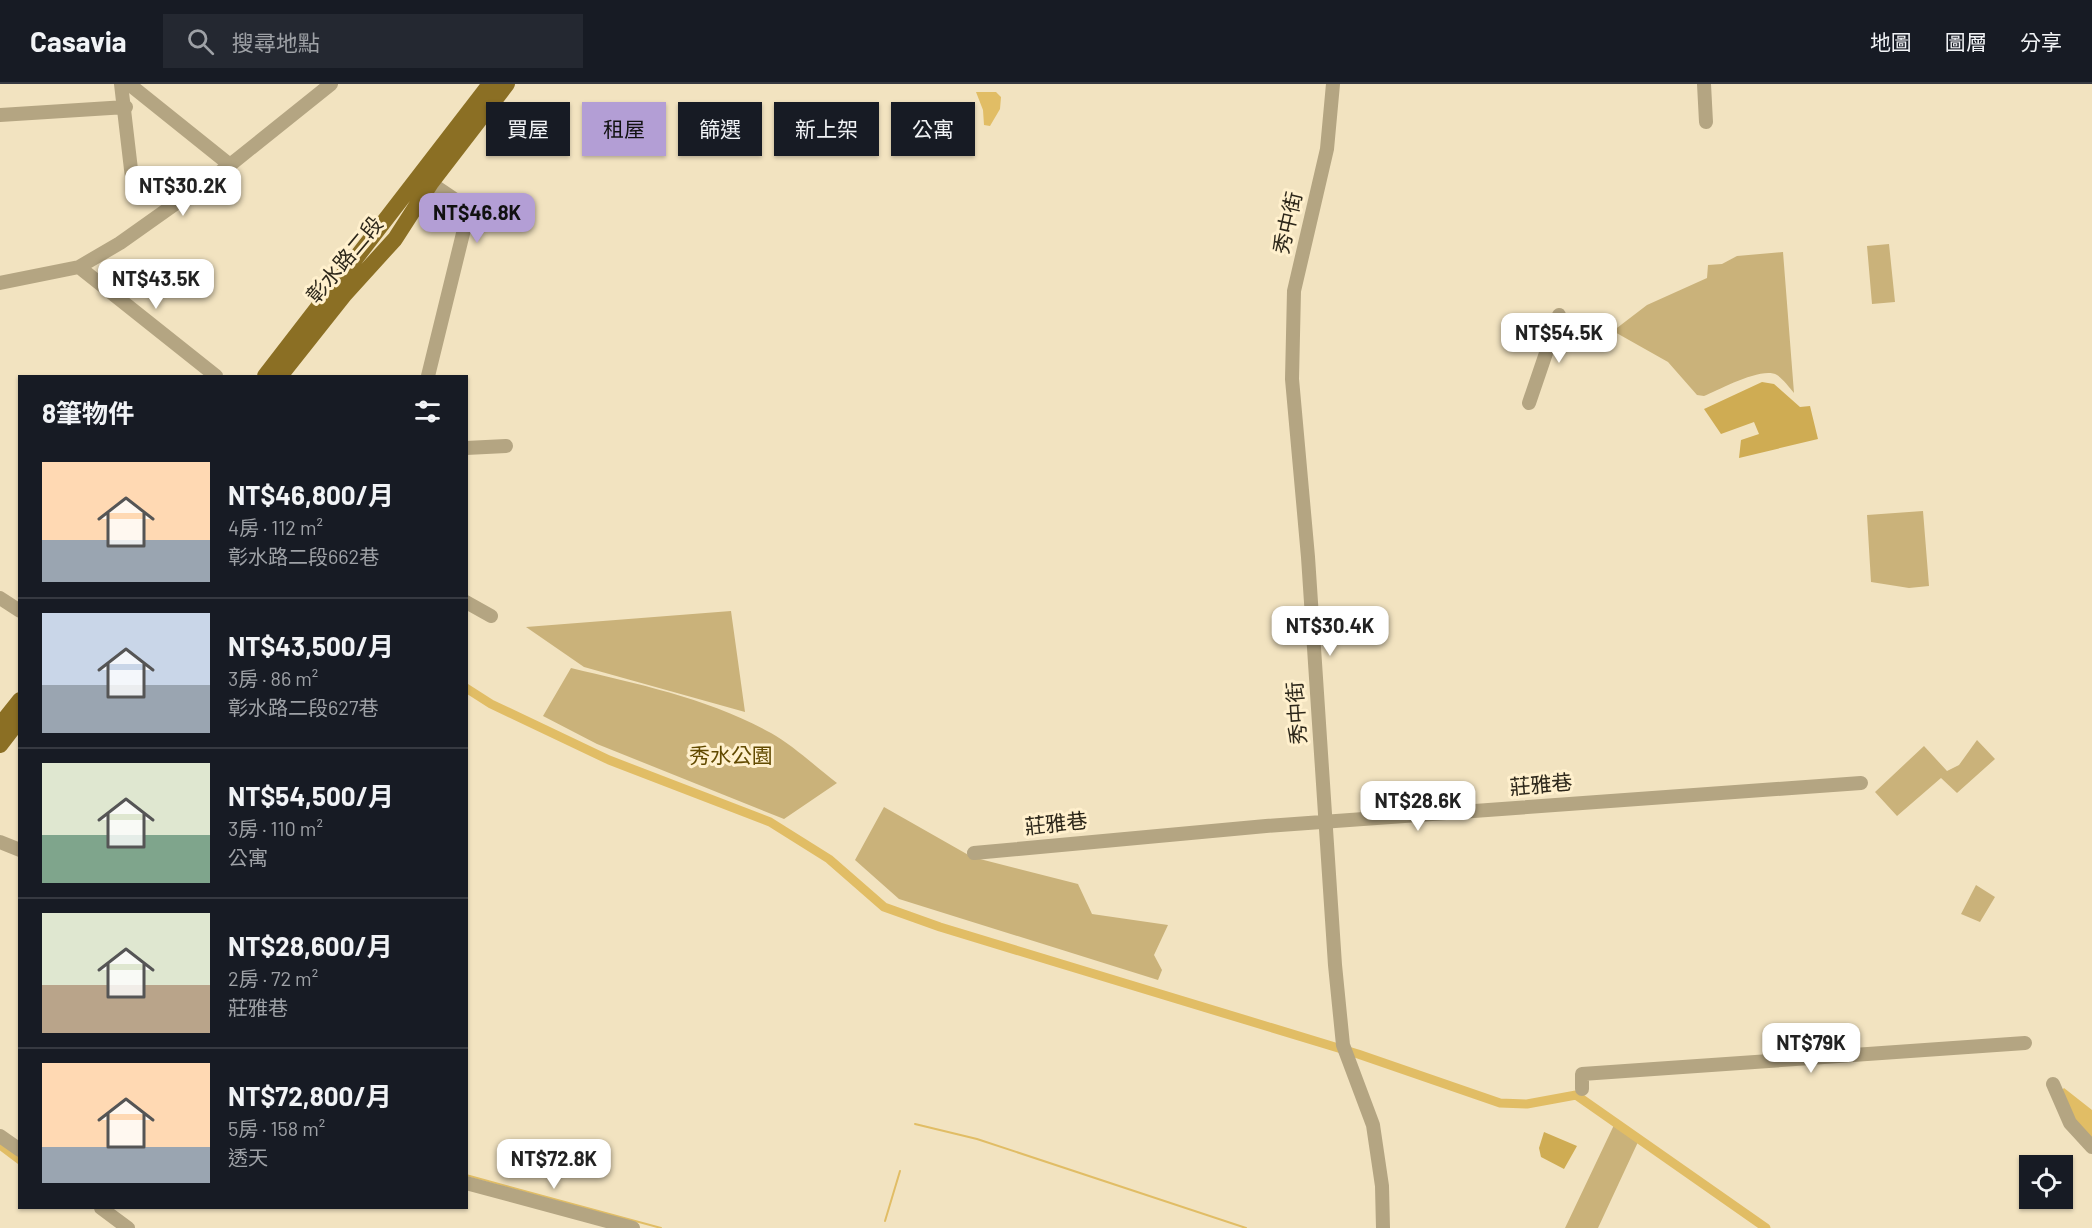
<!DOCTYPE html>
<html lang="zh-TW">
<head>
<meta charset="utf-8">
<style>
	body { margin:0; font-family:Barlow,"Noto Sans TC",sans-serif; background:#242831; color:#f1f3f6; height:100vh; display:flex; flex-direction:column; font-size:22px; white-space:nowrap }
	* { box-sizing:border-box; margin:0 }
	p { font-size:20px; color:#9ea1a6 }
	.icon { flex:none; width:33px; height:33px; fill:none; stroke:currentColor; stroke-width:2; stroke-linecap:round; stroke-linejoin:round }
	.map { position:relative; flex:1; overflow:hidden }
	.sheet { position:absolute; left:18px; top:291px; width:450px; height:834px; display:flex; flex-direction:column; background:#171b24; border-radius:0px; box-shadow:0 2px 4px #0004 }
	.sheet>* { flex:none }
	.top-card { position:absolute; left:486px; top:18px; width:570px; height:54px; display:flex; gap:12px }
	.controls { position:absolute; left:2019px; top:1071px; display:grid; gap:12px }
	.controls a { display:grid; place-items:center; width:54px; height:54px; border-radius:0px; background:#171b24; box-shadow:0 2px 4px #0004; font-size:30px }
	.price { position:absolute; translate:-50% -51px; padding:0 14px; border-radius:12px; background:#fff; color:#222; font-size:20px; line-height:39px; filter:drop-shadow(0 2px 3px #0008) }
	.price::after { content:''; position:absolute; left:50%; top:36px; width:18px; height:14px; margin-left:-9px; background:inherit; clip-path:polygon(0 0,100% 0,50% 100%) }
	.price.active { background:#b39ed5; color:#111 }
	ul { padding:0; list-style:none }
	li { display:flex; align-items:center; gap:18px; height:150px; padding:0 24px }
	li+li { border-top:2px solid #363941 }
	li span { display:grid; place-items:center; flex:none; width:168px; height:120px; border-radius:0px; color:#555 }
	li>.icon { margin-inline-start:auto }
	span .icon { width:72px; height:72px; fill:#fffc; stroke-width:1 }
	li b { font-size:26px }
	h2 { display:flex; justify-content:space-between; align-items:center; height:72px; padding:0 24px; font-size:26px }
	.tag { padding:0 21px; border-radius:0px; background:#171b24; box-shadow:0 2px 4px #0004; font-size:21px; line-height:54px }
	.tag.active { background:#b39ed5; color:#111 }
	header { display:flex; align-items:center; gap:36px; box-sizing:border-box; height:84px; padding:0 30px; background:#171b24; border-bottom:2px solid #363941 }
	header strong { font-size:28px }
	nav { display:flex; gap:33px; margin-inline-start:auto; font-size:21px }
	.search { width:420px; height:54px; background:#242831; display:flex; align-items:center; gap:15px; box-sizing:border-box; padding:0 21px; border-radius:0px; color:#9ea1a6; font-size:22px }
	.map>svg:first-child { display:block }
	.green { fill:#cab27a }
	.forest { fill:#cfac53 }
	.water { fill:#e1bd65 }
	.lines { fill:none; stroke-linecap:round; stroke-linejoin:round }
	.stream { stroke:#e1bd65; stroke-width:2 }
	.canal { stroke:#e1bd65; stroke-width:9 }
	.minor { stroke:#b4a582; stroke-width:14 }
	.major { stroke:#8b6f24; stroke-width:16 }
	.labels { text-anchor:middle; stroke-width:6; stroke-linejoin:round; paint-order:stroke }
	.street-label { font-size:21px; fill:#2d271a; stroke:#fff0cd }
	.park-label { font-size:21px; fill:#624a00; stroke:#fff0cd }
</style>
</head>
<body>
<header>
<strong>Casavia</strong>
<div class="search"><svg class="icon" aria-label="search" viewBox="0 0 24 24"><circle cx="10" cy="10" r="6"/><path d="M15 15l6 6"/></svg>搜尋地點</div>
<nav><a>地圖</a><a>圖層</a><a>分享</a></nav>
</header>
<div class="map">
<svg width="2092" height="1144" viewBox="0 0 2092 1144">
	<rect width="100%" height="100%" fill="#f2e3c0"/>
	<!-- green -->
	<path class="green" d="M1889,160L1895,218L1872,220L1867,162Z
		M1783,168L1794,309C1789,303 1783,295 1777,291C1762,282 1719,306 1704,312L1697,311L1668,278L1613,247L1647,221L1707,194L1708,181L1722,180L1737,172Z
		M1923,427L1929,502L1909,504L1871,498L1867,431Z
		M731,527L745,628L584,583L526,543Z
		M571,584C638,600 710,615 771,649C794,662 816,683 837,699L784,735L597,660L543,632Z
		M1977,656L1995,675L1957,709L1941,694L1897,732L1875,708L1924,662L1947,687L1959,681Z
		M884,723L972,773L1078,800L1092,830L1168,841L1154,871L1162,886L1158,896L899,815L855,776Z
		M1976,801L1995,813L1980,838L1961,830Z
		M1614,1041L1638,1058L1598,1144H1565Z"/>
	<!-- forest -->
	<path class="forest" d="M1762,298L1774,300L1800,323L1810,322L1818,355L1739,374L1741,356L1759,350L1754,338L1721,350L1704,325Z
		M1544,1048L1577,1062L1564,1085L1541,1073L1539,1064Z"/>
	<!-- water -->
	<path class="water" d="M976,8H996L1001,13L1000,25L990,42L984,41L983,26Z
		M2064,1004L2092,1026V1056L2073,1035L2061,1007Z"/>
	<g class="lines">
		<!-- stream -->
		<path class="stream" d="M915,1040L977,1055L1246,1144
			M466,1091L661,1144
			M885,1137L900,1087"/>
		<!-- canal -->
		<path class="canal" d="M466,604L491,620L609,676L770,738L829,775L884,823L940,843L1358,970L1500,1019L1527,1020L1576,1011L1766,1144
			M0,1061L20,1076"/>
		<!-- minor -->
		<path class="minor" d="M121,0L132,94L175,120
			M1333,0L1327,65L1294,207L1292,295L1308,473L1335,881L1343,961L1373,1041L1382,1102L1383,1144
			M1704,0L1706,38
			M134,4L230,81
			M0,31L126,23
			M423,94L469,125L428,292
			M79,183L216,292
			M0,199L79,183L120,159L230,81L331,0
			M1529,319L1559,231
			M466,364L506,362
			M0,514L20,527
			M466,518L491,532
			M0,758L20,766
			M974,769L1266,742L1861,699
			M2053,1000L2070,1039L2092,1063
			M1582,1005V990L2025,959
			M0,1052L20,1066
			M466,1099L633,1144
			M101,1124L128,1144"/>
		<!-- major -->
		<path class="major" d="M265,292L490,0
			M280,292L345,210L395,155L431,99L507,0
			M0,641L20,616
			M0,661L20,635"/>
	</g>
	<g class="labels">
		<!-- street labels -->
		<g class="street-label">
			<text transform="translate(1288 139) rotate(-77)" y="7">秀中街</text>
			<text transform="translate(345 176) rotate(-50)" y="7">彰水路二段</text>
			<text transform="translate(1297 629) rotate(-94)" y="7">秀中街</text>
			<text transform="translate(1541 701) rotate(-5)" y="7">莊雅巷</text>
			<text transform="translate(1056 740) rotate(-6)" y="7">莊雅巷</text>
		</g>
		<!-- park labels -->
		<g class="park-label">
			<text x="731" y="679">秀水公園</text>
		</g>
	</g>
</svg>
<div class="controls">
<a><svg class="icon" aria-label="locate" viewBox="0 0 24 24"><circle cx="12" cy="12" r="6"/><path d="M12 2v4M12 18v4M2 12h4M18 12h4"/></svg></a>
</div>
<b class="price" style="left:183px;top:133px">NT$30.2K</b>
<b class="price active" style="left:477px;top:160px">NT$46.8K</b>
<b class="price" style="left:156px;top:226px">NT$43.5K</b>
<b class="price" style="left:1559px;top:280px">NT$54.5K</b>
<b class="price" style="left:1330px;top:573px">NT$30.4K</b>
<b class="price" style="left:1418px;top:748px">NT$28.6K</b>
<b class="price" style="left:1811px;top:990px">NT$79K</b>
<b class="price" style="left:554px;top:1106px">NT$72.8K</b>
<div class="top-card">
<a class="tag">買屋</a>
<a class="tag active">租屋</a>
<a class="tag">篩選</a>
<a class="tag">新上架</a>
<a class="tag">公寓</a>
</div>
<section class="sheet">
<h2>8筆物件<svg class="icon" aria-label="filters" viewBox="0 0 24 24"><path d="M4 7h16M4 17h16"/><circle cx="9" cy="7" r="2"/><circle cx="15" cy="17" r="2"/></svg></h2>
<ul>
<li><span style="background:linear-gradient(#ffd9b3 65%,#9aa5b1 0)"><svg class="icon" aria-label="home" viewBox="0 0 24 24"><path d="M3 11l9-7 9 7M6 9v11h12V9"/></svg></span><div><b>NT$46,800/月</b><p>4房 · 112 m²</p><p>彰水路二段662巷</p></div></li>
<li><span style="background:linear-gradient(#c9d6e8 60%,#9aa5b1 0)"><svg class="icon" aria-label="home" viewBox="0 0 24 24"><path d="M3 11l9-7 9 7M6 9v11h12V9"/></svg></span><div><b>NT$43,500/月</b><p>3房 · 86 m²</p><p>彰水路二段627巷</p></div></li>
<li><span style="background:linear-gradient(#dfe7d0 60%,#7fa58c 0)"><svg class="icon" aria-label="home" viewBox="0 0 24 24"><path d="M3 11l9-7 9 7M6 9v11h12V9"/></svg></span><div><b>NT$54,500/月</b><p>3房 · 110 m²</p><p>公寓</p></div></li>
<li><span style="background:linear-gradient(#dfe7d0 60%,#b9a48a 0)"><svg class="icon" aria-label="home" viewBox="0 0 24 24"><path d="M3 11l9-7 9 7M6 9v11h12V9"/></svg></span><div><b>NT$28,600/月</b><p>2房 · 72 m²</p><p>莊雅巷</p></div></li>
<li><span style="background:linear-gradient(#ffd9b3 70%,#9aa5b1 0)"><svg class="icon" aria-label="home" viewBox="0 0 24 24"><path d="M3 11l9-7 9 7M6 9v11h12V9"/></svg></span><div><b>NT$72,800/月</b><p>5房 · 158 m²</p><p>透天</p></div></li>
</ul>
</section>
</div>
</body>
</html>
